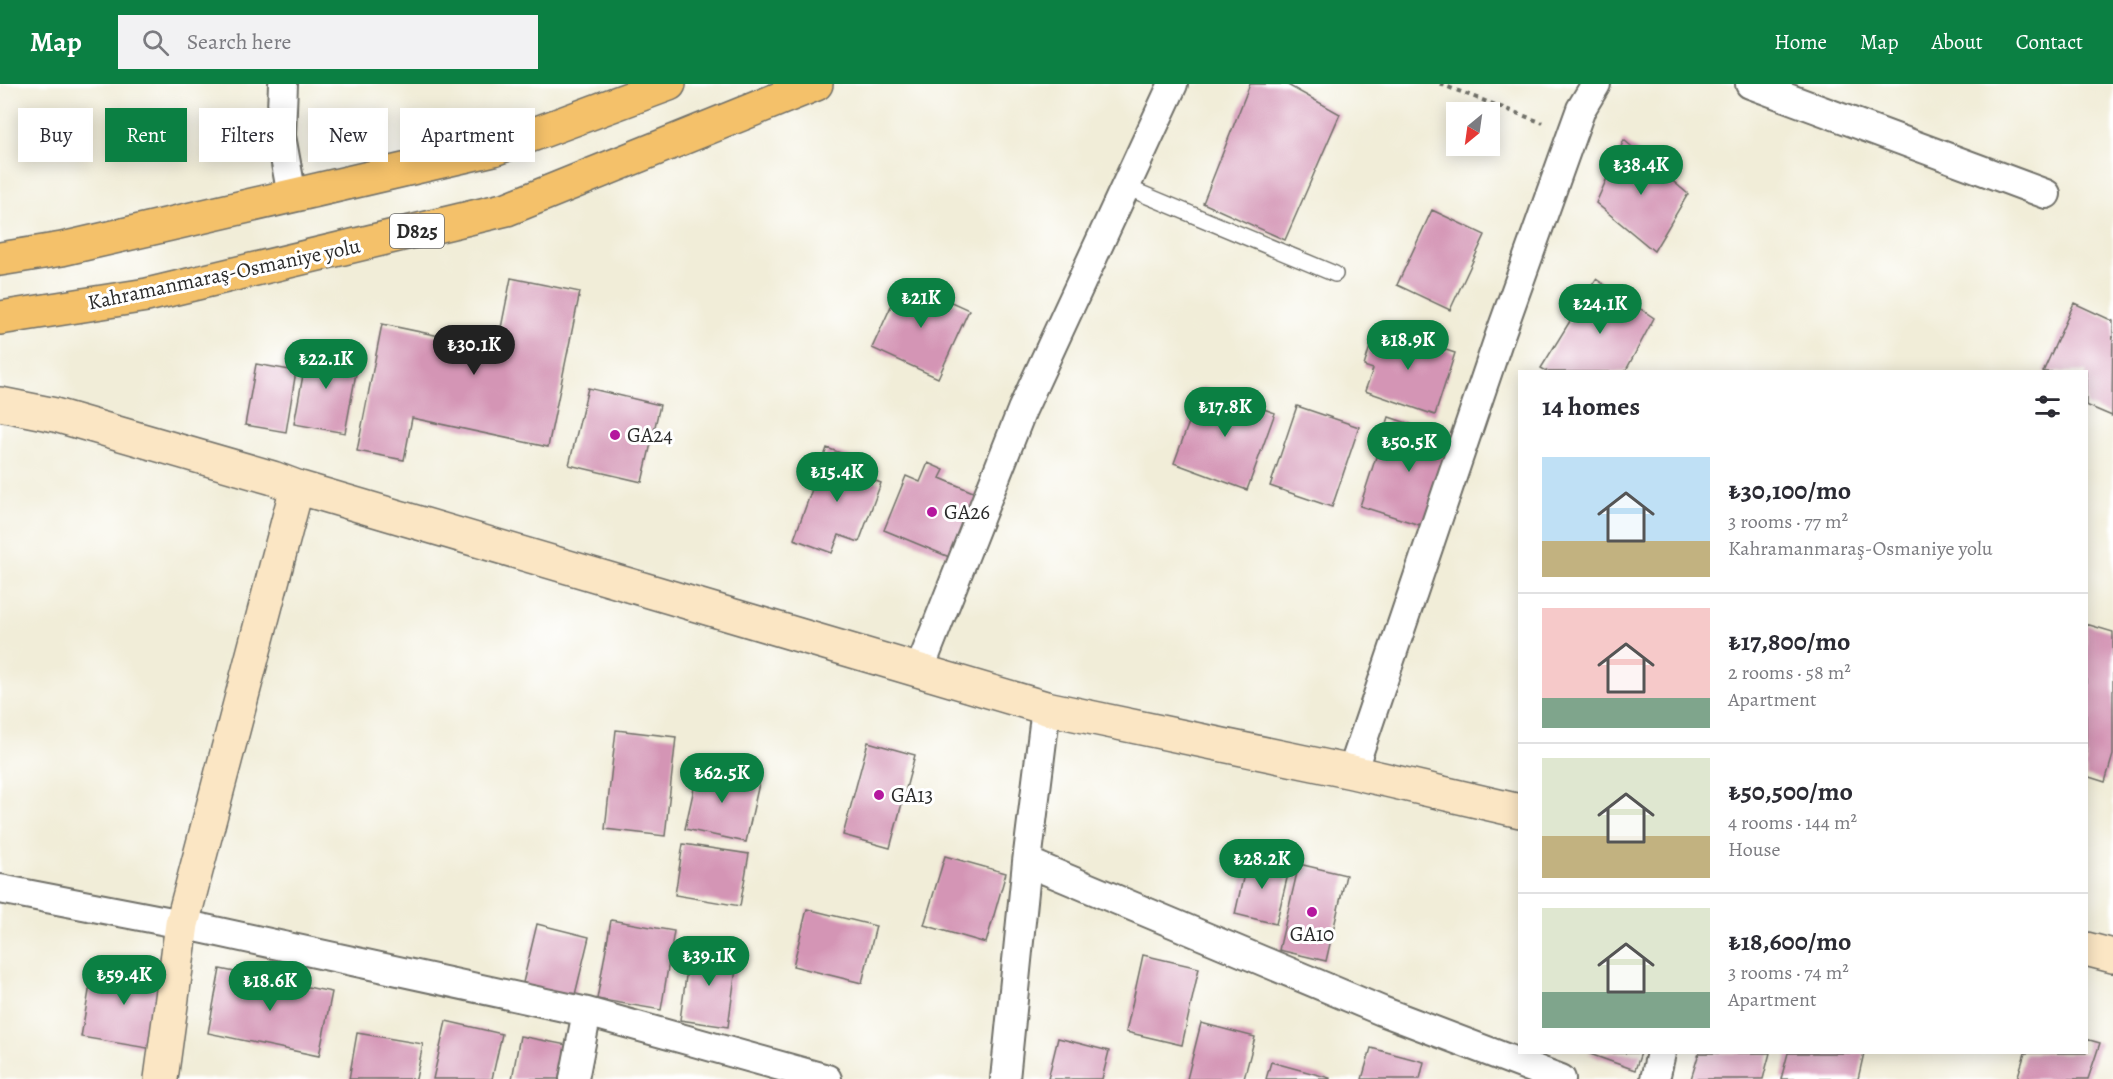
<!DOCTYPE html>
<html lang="en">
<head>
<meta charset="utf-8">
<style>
	body { margin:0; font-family:Alegreya,serif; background:#f2f2f3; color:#2b2b33; height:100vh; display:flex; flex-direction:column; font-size:22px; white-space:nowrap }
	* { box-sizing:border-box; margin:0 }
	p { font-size:20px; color:#7c7c81 }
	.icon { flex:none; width:33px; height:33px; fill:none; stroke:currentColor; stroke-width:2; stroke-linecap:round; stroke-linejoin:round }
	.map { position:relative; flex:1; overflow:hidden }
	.side { position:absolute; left:1518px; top:286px; width:570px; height:684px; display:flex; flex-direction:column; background:#fff; border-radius:0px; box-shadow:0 3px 15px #0003 }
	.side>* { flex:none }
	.hud { position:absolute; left:18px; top:24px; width:570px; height:54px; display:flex; gap:12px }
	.needle { width:39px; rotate:209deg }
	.controls { position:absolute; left:1446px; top:18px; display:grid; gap:12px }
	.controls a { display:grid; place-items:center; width:54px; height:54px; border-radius:0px; background:#fff; box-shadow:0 3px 15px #0003; font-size:30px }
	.price { position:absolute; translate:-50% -51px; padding:0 14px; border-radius:21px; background:#0b8043; color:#fff; font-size:20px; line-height:39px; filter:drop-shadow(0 2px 3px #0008) }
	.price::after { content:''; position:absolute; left:50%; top:36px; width:18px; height:14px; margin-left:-9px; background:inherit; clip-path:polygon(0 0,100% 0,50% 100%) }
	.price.active { background:#222; color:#fff }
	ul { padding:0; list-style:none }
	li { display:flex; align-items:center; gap:18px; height:150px; padding:0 24px }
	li+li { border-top:2px solid #e1e1e2 }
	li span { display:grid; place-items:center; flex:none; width:168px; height:120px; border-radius:0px; color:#555 }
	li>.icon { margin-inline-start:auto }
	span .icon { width:72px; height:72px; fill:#fffc; stroke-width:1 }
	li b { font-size:26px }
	h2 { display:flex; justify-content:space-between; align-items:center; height:72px; padding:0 24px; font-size:26px }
	.tag { padding:0 21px; border-radius:0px; background:#fff; box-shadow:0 3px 15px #0003; font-size:21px; line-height:54px }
	.tag.active { background:#0b8043; color:#fff }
	header { display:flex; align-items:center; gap:36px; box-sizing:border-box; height:84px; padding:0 30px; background:#0b8043; color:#fff }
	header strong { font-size:28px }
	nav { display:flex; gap:33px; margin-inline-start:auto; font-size:21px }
	.search { width:420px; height:54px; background:#f2f2f3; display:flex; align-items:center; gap:15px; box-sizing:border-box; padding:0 21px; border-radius:0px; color:#7c7c81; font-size:22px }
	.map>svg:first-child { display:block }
	.building { fill:#d495b5 }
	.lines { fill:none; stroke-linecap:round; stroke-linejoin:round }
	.lane-casing { stroke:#706f68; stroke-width:18 }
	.street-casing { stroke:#706f68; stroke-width:32 }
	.secondary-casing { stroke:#706f68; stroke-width:36 }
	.highway-casing { stroke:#706f68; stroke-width:36 }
	.path { stroke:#706f68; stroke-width:4; stroke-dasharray:4.5 4.5; stroke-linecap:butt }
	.lane { stroke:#fff; stroke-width:15 }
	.street { stroke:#fff; stroke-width:28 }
	.secondary { stroke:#fbe6c4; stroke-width:33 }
	.highway { stroke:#f4c16b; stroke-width:33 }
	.poi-dot { fill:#b5179e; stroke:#fff; stroke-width:2 }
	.labels { text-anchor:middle; stroke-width:6; stroke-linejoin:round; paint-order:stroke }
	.shield { fill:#fff; stroke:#6b6b6b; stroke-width:1.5 }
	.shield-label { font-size:20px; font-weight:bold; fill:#2b2b2b }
	.street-label { font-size:21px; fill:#2b2b2b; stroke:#fff }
	.poi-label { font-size:21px; fill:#2b2b2b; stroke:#fff; text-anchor:start }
</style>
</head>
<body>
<header>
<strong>Map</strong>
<div class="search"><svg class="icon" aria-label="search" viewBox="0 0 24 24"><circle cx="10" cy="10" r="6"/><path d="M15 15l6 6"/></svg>Search here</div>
<nav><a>Home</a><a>Map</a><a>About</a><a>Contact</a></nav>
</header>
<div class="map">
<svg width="2113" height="995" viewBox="0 0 2113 995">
	<rect width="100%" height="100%" fill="#fff"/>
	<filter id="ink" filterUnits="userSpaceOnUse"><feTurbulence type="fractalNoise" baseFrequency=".0167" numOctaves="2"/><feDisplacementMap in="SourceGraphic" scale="12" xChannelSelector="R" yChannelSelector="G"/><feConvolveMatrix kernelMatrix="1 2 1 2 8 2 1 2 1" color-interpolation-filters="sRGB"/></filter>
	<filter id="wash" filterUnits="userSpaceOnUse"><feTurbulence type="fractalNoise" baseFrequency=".008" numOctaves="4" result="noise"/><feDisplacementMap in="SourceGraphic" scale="24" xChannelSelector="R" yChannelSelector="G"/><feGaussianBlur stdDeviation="1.35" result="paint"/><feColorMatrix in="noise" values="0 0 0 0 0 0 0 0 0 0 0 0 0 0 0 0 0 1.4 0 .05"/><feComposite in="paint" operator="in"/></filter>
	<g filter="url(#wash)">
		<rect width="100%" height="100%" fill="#f1edd8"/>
		<g id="blocks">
			<!-- building -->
			<path class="building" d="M1250,0H1286L1340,30L1285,156L1203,119Z
				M1624,56L1688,110L1654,167L1596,119Z
				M1432,126L1485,151L1450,226L1397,201Z
				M511,194L580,208L548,363L412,334L404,376L357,367L382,240L497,264Z
				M1596,195L1654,234L1625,288H1548L1541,284Z
				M903,196L969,226L938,294L872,264Z
				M2074,219L2113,237L2112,332L2086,321V288H2043Z
				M1376,243L1455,269L1435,331L1365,307L1373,285L1364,282Z
				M308,264L359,273L345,349L294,340Z
				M256,280L296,287L286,348L245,341Z
				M1202,303L1275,329L1247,406L1174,379Z
				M588,304L660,321L642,398L569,381Z
				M1297,322L1359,343L1332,423L1270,402Z
				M1389,333L1458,356L1429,444L1360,422Z
				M827,364L865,378L860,391L881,399L859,458L839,451L832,469L794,455Z
				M928,379L944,386L940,394L980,411L954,475L884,446L906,392L920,398Z
				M2086,540L2113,548V671L2105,698L2086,692Z
				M616,646L676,653L665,752L605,745Z
				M868,658L915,671L890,764L843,751Z
				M699,682L760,695L746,758L685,745Z
				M683,760L749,770L740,822L675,811Z
				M945,772L1006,789L986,859L924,841Z
				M1248,772L1290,782L1276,840L1235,830Z
				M1299,780L1346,791L1326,877L1279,866Z
				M807,825L876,842L862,899L793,882Z
				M611,836L674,847L661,926L597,915Z
				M537,840L589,853L573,919L521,907Z
				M690,863L738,870L728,943L680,936Z
				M1143,871L1199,884L1182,961L1126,948Z
				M94,878L166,890L153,965L81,953Z
				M220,885L332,908L319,972L208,949Z
				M446,937L502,950L492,995H433Z
				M1201,939L1255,953L1244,995H1187Z
				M357,949L423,960L416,995H349Z
				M520,952L567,961L561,995H512Z
				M1058,954L1109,967L1102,995H1048Z
				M2086,955L2100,959L2088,995H2017L2025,969H2086Z
				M1371,964L1424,978L1420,995H1362Z
				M1587,969H1641L1635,986Z
				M1699,969H1770L1763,995H1691Z
				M1788,969H1864L1858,995H1781Z
				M1271,978L1330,994V995H1266Z"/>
		</g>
	</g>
	<g filter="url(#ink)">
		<use href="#blocks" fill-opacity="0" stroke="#706f68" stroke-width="1.5"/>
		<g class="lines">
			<!-- lane casing -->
			<g class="lane-casing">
				<path id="lane" d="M1126,103L1335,190"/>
			</g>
			<!-- street casing -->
			<g class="street-casing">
				<path id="street" d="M283,0L281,52L292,112
					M1750,0L2046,110
					M919,587L1022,326L1173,0
					M1046,624L1027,778L1382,927L1561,995
					M1352,688L1499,254L1572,50L1581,25L1596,0
					M0,805L182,840L587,928L827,995
					M574,995L587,928
					M1005,995L1027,778
					M1655,995L1661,969"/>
			</g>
			<!-- secondary casing -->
			<g class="secondary-casing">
				<path id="secondary" d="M0,320L55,331L273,394L297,403L1046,624L1352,688L1520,727
					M2086,865L2113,872
					M161,995L182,840L297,403"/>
			</g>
			<!-- highway casing -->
			<g class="highway-casing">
				<path id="highway" d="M0,175L62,165L494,65L669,0
					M0,234L147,211L507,125L816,0"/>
			</g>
			<!-- path -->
			<path class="path" d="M1440,0L1543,39"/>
			<!-- lane -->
			<use href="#lane" class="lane"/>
			<!-- street -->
			<use href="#street" class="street"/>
			<!-- secondary -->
			<use href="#secondary" class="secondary"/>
			<!-- highway -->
			<use href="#highway" class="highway"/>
		</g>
	</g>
	<!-- markers -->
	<g class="poi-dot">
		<circle cx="615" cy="351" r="6"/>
		<circle cx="932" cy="428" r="6"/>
		<circle cx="879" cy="711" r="6"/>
		<circle cx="1312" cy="828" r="6"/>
	</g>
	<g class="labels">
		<!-- shield labels -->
		<rect class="shield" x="390" y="130" width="54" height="34" rx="4.5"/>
		<g class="shield-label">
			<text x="417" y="154">D825</text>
		</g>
		<!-- street labels -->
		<g class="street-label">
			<text transform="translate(224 190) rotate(-12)" y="7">Kahramanmaraş-Osmaniye yolu</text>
		</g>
		<!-- poi labels -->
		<g class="poi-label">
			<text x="627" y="358">GA24</text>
			<text x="944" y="435">GA26</text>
			<text x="891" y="718">GA13</text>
			<text x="1312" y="857" text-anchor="middle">GA10</text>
		</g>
	</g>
</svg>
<div class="controls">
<a><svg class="needle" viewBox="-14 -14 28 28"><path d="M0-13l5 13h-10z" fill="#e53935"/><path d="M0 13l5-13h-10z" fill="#7c7c81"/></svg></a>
</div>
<b class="price" style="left:1641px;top:112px">₺38.4K</b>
<b class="price" style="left:921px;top:245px">₺21K</b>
<b class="price" style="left:1600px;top:251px">₺24.1K</b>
<b class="price" style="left:1408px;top:287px">₺18.9K</b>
<b class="price active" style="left:474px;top:292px">₺30.1K</b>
<b class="price" style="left:326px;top:306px">₺22.1K</b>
<b class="price" style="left:1225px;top:354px">₺17.8K</b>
<b class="price" style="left:1409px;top:389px">₺50.5K</b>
<b class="price" style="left:837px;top:419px">₺15.4K</b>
<b class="price" style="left:722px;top:720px">₺62.5K</b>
<b class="price" style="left:1262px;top:806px">₺28.2K</b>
<b class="price" style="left:709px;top:903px">₺39.1K</b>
<b class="price" style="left:124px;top:922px">₺59.4K</b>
<b class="price" style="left:270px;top:928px">₺18.6K</b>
<div class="hud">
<a class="tag">Buy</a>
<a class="tag active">Rent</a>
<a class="tag">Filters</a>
<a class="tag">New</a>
<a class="tag">Apartment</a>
</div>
<section class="side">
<h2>14 homes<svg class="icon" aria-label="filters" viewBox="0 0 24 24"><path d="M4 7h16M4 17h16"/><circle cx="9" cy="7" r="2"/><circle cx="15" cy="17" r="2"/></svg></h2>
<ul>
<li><span style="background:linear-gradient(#bfe0f5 70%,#c2b280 0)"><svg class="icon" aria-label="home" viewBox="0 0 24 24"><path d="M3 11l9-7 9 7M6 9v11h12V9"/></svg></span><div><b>₺30,100/mo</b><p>3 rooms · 77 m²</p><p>Kahramanmaraş-Osmaniye yolu</p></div></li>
<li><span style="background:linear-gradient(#f6c9c9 75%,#7fa58c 0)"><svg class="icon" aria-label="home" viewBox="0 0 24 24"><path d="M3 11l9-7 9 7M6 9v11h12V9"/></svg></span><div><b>₺17,800/mo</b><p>2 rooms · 58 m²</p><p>Apartment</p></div></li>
<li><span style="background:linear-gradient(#dfe7d0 65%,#c2b280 0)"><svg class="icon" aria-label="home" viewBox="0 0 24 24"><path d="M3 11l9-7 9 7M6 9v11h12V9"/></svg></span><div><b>₺50,500/mo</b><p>4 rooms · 144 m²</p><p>House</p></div></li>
<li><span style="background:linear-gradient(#dfe7d0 70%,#7fa58c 0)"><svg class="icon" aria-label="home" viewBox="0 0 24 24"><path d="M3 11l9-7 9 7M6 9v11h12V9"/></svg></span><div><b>₺18,600/mo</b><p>3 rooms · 74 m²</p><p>Apartment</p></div></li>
</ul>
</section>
</div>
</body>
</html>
